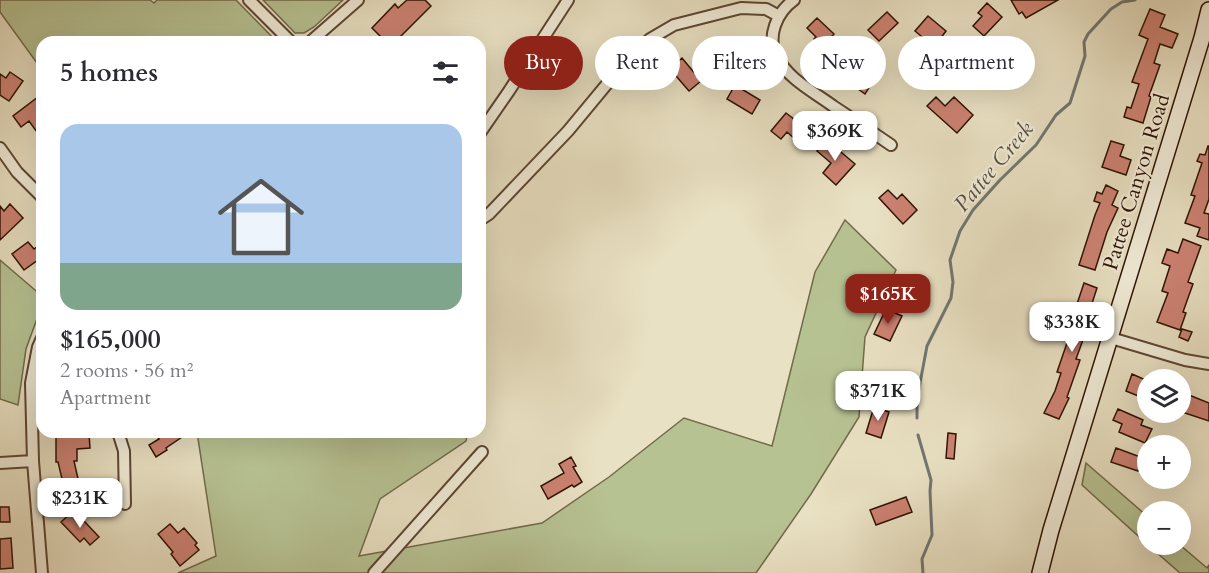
<!DOCTYPE html>
<html lang="en">
<head>
<meta charset="utf-8">
<style>
	body { margin:0; font-family:Cardo,serif; background:#f7f7f7; color:#2b2b33; height:100vh; display:flex; flex-direction:column; font-size:22px; white-space:nowrap }
	* { box-sizing:border-box; margin:0 }
	p { font-size:20px; color:#7c7c81 }
	.icon { flex:none; width:33px; height:33px; fill:none; stroke:currentColor; stroke-width:2; stroke-linecap:round; stroke-linejoin:round }
	.map { position:relative; flex:1; overflow:hidden }
	.side { position:absolute; left:36px; top:36px; width:450px; height:402px; display:flex; flex-direction:column; background:#fff; border-radius:18px; box-shadow:0 6px 24px #0002 }
	.side>* { flex:none }
	.top-card { position:absolute; left:504px; top:36px; width:570px; height:54px; display:flex; gap:12px }
	.controls { position:absolute; left:1137px; top:369px; display:grid; gap:12px }
	.controls a { display:grid; place-items:center; width:54px; height:54px; border-radius:50%; background:#fff; box-shadow:0 6px 24px #0002; font-size:30px }
	.price { position:absolute; translate:-50% -51px; padding:0 14px; border-radius:12px; background:#fff; color:#222; font-size:20px; line-height:39px; filter:drop-shadow(0 2px 3px #0008) }
	.price::after { content:''; position:absolute; left:50%; top:36px; width:18px; height:14px; margin-left:-9px; background:inherit; clip-path:polygon(0 0,100% 0,50% 100%) }
	.price.selected { background:#8f2418; color:#fff }
	ul { padding:0; list-style:none }
	li { display:grid; align-content:center; gap:12px; height:318px; padding:0 24px }
	li+li { border-top:2px solid #e1e1e2 }
	li span { display:grid; place-items:center; height:186px; border-radius:18px; color:#555 }
	li>.icon { margin-inline-start:auto }
	span .icon { width:108px; height:108px; fill:#fffc; stroke-width:1 }
	li b { font-size:26px }
	h2 { display:flex; justify-content:space-between; align-items:center; height:72px; padding:0 24px; font-size:26px }
	.chip { padding:0 21px; border-radius:27px; background:#fff; box-shadow:0 6px 24px #0002; font-size:21px; line-height:54px }
	.chip.selected { background:#8f2418; color:#fff }
	.map>svg:first-child { display:block }
	.green { fill:#b7c293; stroke:#726a4a; stroke-width:1.5 }
	.lines { fill:none; stroke-linecap:round; stroke-linejoin:round }
	.stream { stroke:#707772; stroke-width:3 }
	.building { fill:#cd8273; stroke:#2e1100; stroke-width:1.5 }
	.street-casing { stroke:#5d4531; stroke-width:14 }
	.secondary-casing { stroke:#2e1100; stroke-width:18 }
	.street { stroke:#f1ecd8; stroke-width:10 }
	.secondary { stroke:#f1ecd8; stroke-width:15 }
	.labels { text-anchor:middle; stroke-width:4.5; stroke-linejoin:round; paint-order:stroke }
	.street-label { font-size:21px; fill:#2e1100; stroke:#f1ecd8 }
	.water-label { font-size:22px; font-style:italic; fill:#544c42; stroke:#f1ecd8 }
</style>
</head>
<body>
<div class="map">
<svg width="1209" height="573" viewBox="0 0 1209 573">
	<rect width="100%" height="100%" fill="#e9e1c3"/>
	<filter id="stains"><feTurbulence type="fractalNoise" baseFrequency=".00333" numOctaves="4"/><feColorMatrix values="0 0 0 0 .2 0 0 0 0 .09 0 0 0 0 .02 0 0 0 .5 -.17"/></filter>
	<radialGradient id="worn" r=".72"><stop offset=".6" stop-color="#630" stop-opacity="0"/><stop offset="1" stop-color="#630" stop-opacity=".3"/></radialGradient>
	<!-- green -->
	<path class="green" d="M0,0H150L154,3L157,0H236L277,42H42V70L0,12Z
		M263,0H343L314,27L304,33H295Z
		M845,220L896,270L865,337L859,417L811,494L756,573H178L216,556L197,432H468L466,441L380,499L359,556L542,523L609,477L684,418L772,446L815,272Z
		M0,260L42,296V305L26,349L18,405L0,399Z
		M1086,463L1147,516V544L1082,485Z
		M1148,545H1180L1207,568L1209,565V573H1180Z"/>
	<g class="lines">
		<!-- stream -->
		<path class="stream" d="M917,418V399L927,346L951,298L953,282L950,260L960,231L973,210L1000,180L1036,145L1056,115L1070,103L1085,56L1084,42L1088,34L1111,9L1122,2L1135,0
			M918,435L931,480L930,491L932,535L922,559L923,573"/>
	</g>
	<!-- building -->
	<path class="building" d="M407,0H425L431,6L395,42H386L372,28L395,4L398,8Z
		M1011,0H1058L1026,18L1022,12L1019,14Z
		M987,3L1002,17L984,36L973,26L982,16L978,13Z
		M1150,9L1165,15L1160,27L1178,34L1172,48L1160,44L1154,63L1160,65L1149,96L1151,97L1143,123L1124,117L1127,107L1131,108L1139,84L1132,82L1148,39L1139,35Z
		M887,12L898,23L879,41L868,30Z
		M928,16L946,31L934,47L915,31Z
		M817,18L834,34L822,47L814,39L816,37L807,28Z
		M846,52L863,65L866,61L874,68L873,70L878,74L865,94L843,78L846,73L836,66Z
		M682,58L701,81L689,91L670,69Z
		M10,72L23,81L9,101L0,95V74L6,78Z
		M735,85L760,100L752,114L727,99Z
		M38,97L42,102V139L29,121L21,127L13,116Z
		M936,97L945,106L954,97L973,115L957,133L927,106Z
		M786,113L794,119L798,114L810,123L796,140L787,132L781,139L771,131Z
		M827,140L855,164L836,185L823,173L831,163L817,151Z
		M1111,141L1124,145L1120,156L1131,160L1126,175L1102,167Z
		M1208,146H1209V199L1204,213L1209,214V240L1197,236L1200,228L1185,223L1195,196L1191,195L1202,163L1197,161L1200,154L1205,155Z
		M1106,185L1118,191L1112,205L1118,208L1107,232L1095,270L1079,265L1095,215L1100,203L1094,201L1097,192L1102,194Z
		M888,190L897,199L902,194L917,210L903,224L879,198Z
		M10,204L23,218L0,240V206L4,211Z
		M1183,239L1201,246L1188,282L1193,284L1183,312L1186,313L1180,330L1157,322L1168,293L1162,291L1170,266L1162,263L1167,249L1178,253Z
		M28,242L34,249L42,243V257L24,270L12,254Z
		M1084,283L1097,288L1085,325L1088,326L1076,359L1080,360L1067,397L1069,398L1059,419L1044,413L1055,391L1061,373L1057,372L1078,311L1075,310Z
		M886,309L902,316L890,341L874,334Z
		M1182,329L1192,332L1188,341L1179,337Z
		M1132,374L1148,381V400L1126,391Z
		M1189,395L1209,403V421L1182,412Z
		M874,407L889,412L881,438L866,433Z
		M1118,409L1143,420L1141,425L1152,429L1145,443L1119,432L1122,424L1113,420Z
		M56,432H70V435L89,434L90,448L77,449V461H74L83,501L68,504L58,462H56Z
		M154,432H179L182,437L166,448L167,450L156,457L149,445L159,439Z
		M948,433L956,434L954,459L946,458Z
		M1116,448L1143,458L1138,471L1111,462Z
		M571,457L576,466L573,467L582,482L574,487L572,485L548,499L541,486L564,473L559,464Z
		M906,497L912,512L876,525L870,510Z
		M0,507H9L10,522H0Z
		M72,512L81,521L83,520L99,537L90,545L84,538L80,542L61,522Z
		M170,524L178,533L184,528L197,543L195,545L199,550L180,566L171,554L173,552L158,534Z
		M11,538L13,568L0,569V539Z"/>
	<g class="lines">
		<!-- street casing -->
		<g class="street-casing">
			<path id="street" d="M249,0L291,42
				M794,0C777,12 766,37 777,57C788,79 814,92 833,106C853,119 872,132 891,145
				M310,42L358,0
				M480,133L509,91L568,0
				M0,148L17,172L42,197
				M480,220L489,214L568,131L631,55L650,39L674,25L741,8L766,9L779,16
				M42,338L38,347L31,383L33,461L42,573
				M1111,338L1185,360L1209,364
				M118,432L124,451L125,504
				M0,463L33,461
				M374,573L482,452"/>
		</g>
		<!-- secondary casing -->
		<g class="secondary-casing">
			<path id="secondary" d="M1040,573L1051,530L1202,38L1209,10"/>
		</g>
		<!-- street -->
		<use href="#street" class="street"/>
		<!-- secondary -->
		<use href="#secondary" class="secondary"/>
	</g>
	<g class="labels">
		<!-- street labels -->
		<g class="street-label">
			<text transform="translate(1136 182) rotate(-73)" y="7">Pattee Canyon Road</text>
		</g>
		<!-- water labels -->
		<g class="water-label">
			<text transform="translate(993 166) rotate(-50)" y="8">Pattee Creek</text>
		</g>
	</g>
	<rect width="100%" height="100%" filter="url(#stains)"/>
	<rect width="100%" height="100%" fill="url(#worn)"/>
</svg>
<div class="controls">
<a><svg class="icon" aria-label="layers" viewBox="0 0 24 24"><path d="M12 4l9 5-9 5-9-5zM3 14l9 5 9-5"/></svg></a>
<a>+</a>
<a>−</a>
</div>
<b class="price" style="left:835px;top:162px">$369K</b>
<b class="price selected" style="left:888px;top:325px">$165K</b>
<b class="price" style="left:1072px;top:353px">$338K</b>
<b class="price" style="left:878px;top:422px">$371K</b>
<b class="price" style="left:80px;top:529px">$231K</b>
<div class="top-card">
<a class="chip selected">Buy</a>
<a class="chip">Rent</a>
<a class="chip">Filters</a>
<a class="chip">New</a>
<a class="chip">Apartment</a>
</div>
<section class="side">
<h2>5 homes<svg class="icon" aria-label="filters" viewBox="0 0 24 24"><path d="M4 7h16M4 17h16"/><circle cx="9" cy="7" r="2"/><circle cx="15" cy="17" r="2"/></svg></h2>
<ul>
<li><span style="background:linear-gradient(#a9c7e8 75%,#7fa58c 0)"><svg class="icon" aria-label="home" viewBox="0 0 24 24"><path d="M3 11l9-7 9 7M6 9v11h12V9"/></svg></span><div><b>$165,000</b><p>2 rooms · 56 m²</p><p>Apartment</p></div></li>
</ul>
</section>
</div>
</body>
</html>
